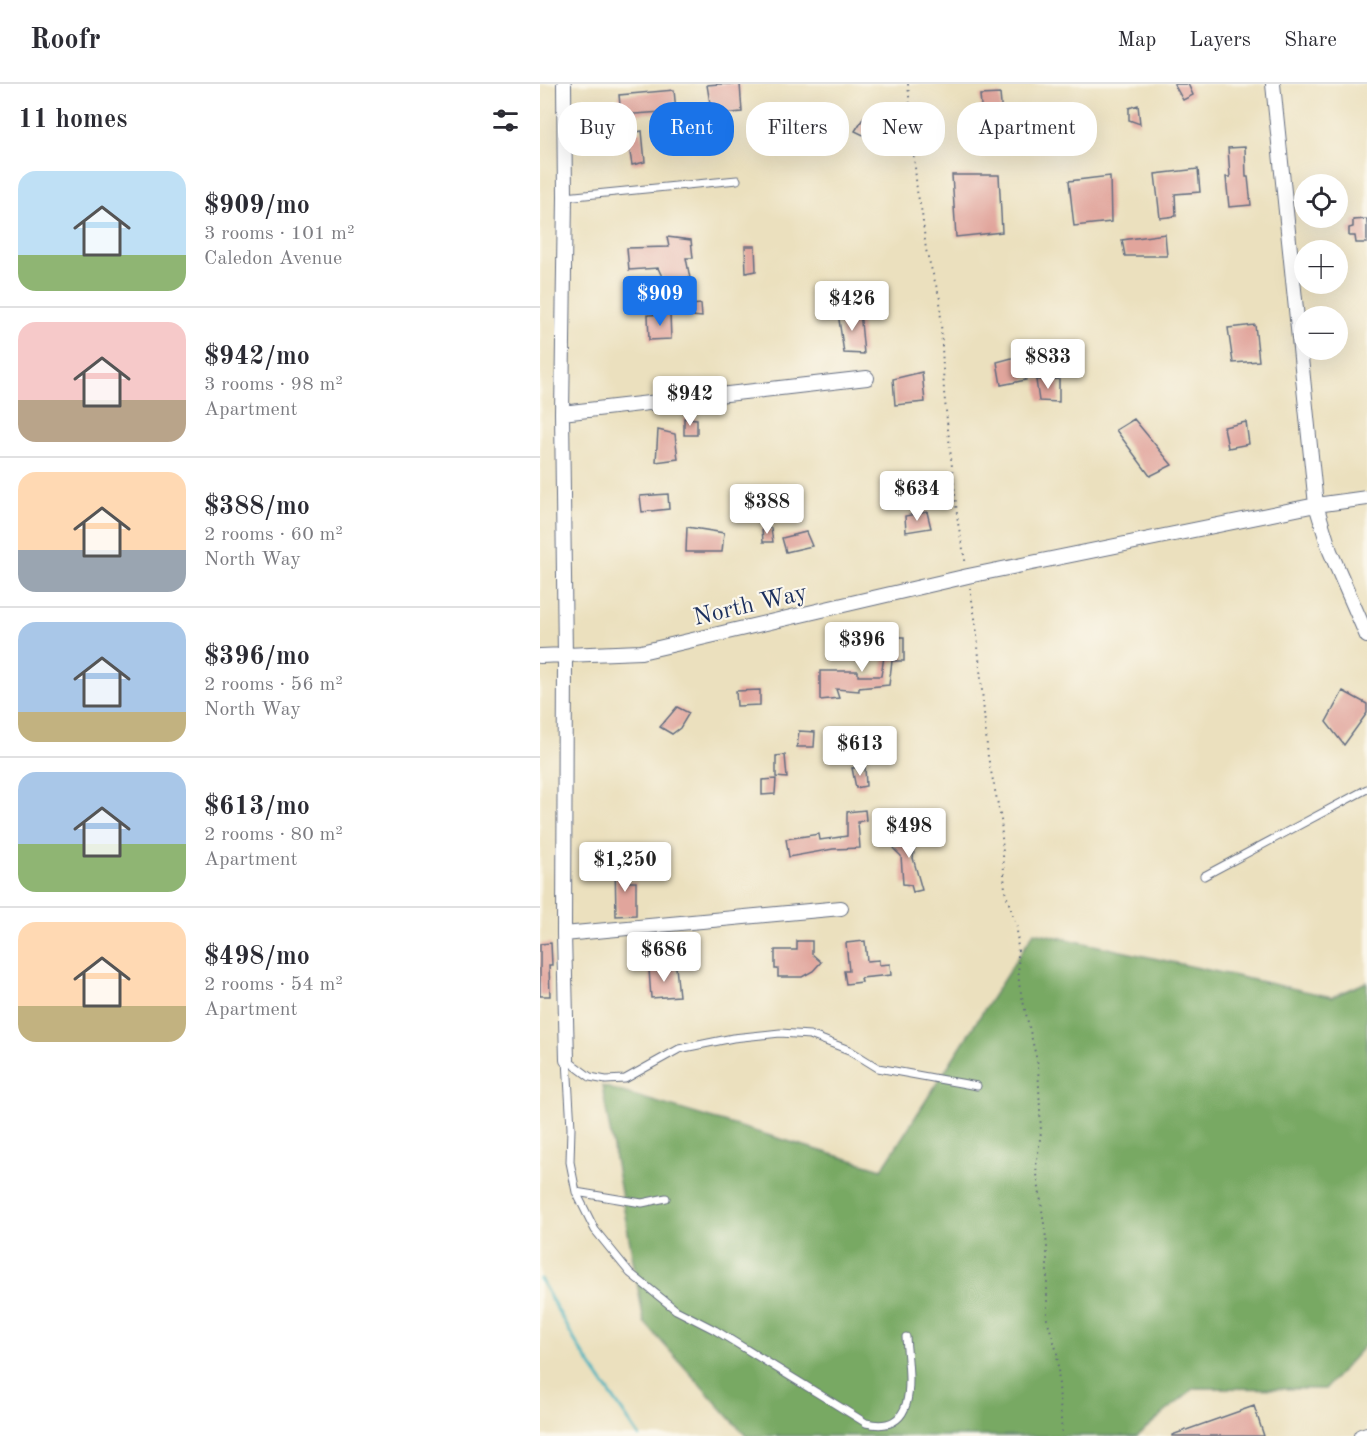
<!DOCTYPE html>
<html lang="en">
<head>
<meta charset="utf-8">
<style>
	body { margin:0; font-family:"Old Standard TT",serif; background:#f2f2f3; color:#2b2b33; height:100vh; display:flex; flex-direction:column; font-size:22px; white-space:nowrap }
	* { box-sizing:border-box; margin:0 }
	p { font-size:20px; color:#7c7c81 }
	.icon { flex:none; width:33px; height:33px; fill:none; stroke:currentColor; stroke-width:2; stroke-linecap:round; stroke-linejoin:round }
	.map { position:relative; flex:1; overflow:hidden }
	.side { display:flex; flex-direction:column; background:#fff; width:540px }
	.side>* { flex:none }
	.guide { position:absolute; left:18px; top:18px; width:570px; height:54px; display:flex; gap:12px }
	.controls { position:absolute; left:754px; top:90px; display:grid; gap:12px }
	.controls a { display:grid; place-items:center; width:54px; height:54px; border-radius:50%; background:#fff; box-shadow:0 6px 24px #0002; font-size:30px }
	.price { position:absolute; translate:-50% -51px; padding:0 14px; border-radius:6px; background:#fff; color:#222; font-size:20px; line-height:39px; filter:drop-shadow(0 2px 3px #0008) }
	.price::after { content:''; position:absolute; left:50%; top:36px; width:18px; height:14px; margin-left:-9px; background:inherit; clip-path:polygon(0 0,100% 0,50% 100%) }
	.price.active { background:#1a73e8; color:#fff }
	ul { padding:0; list-style:none }
	li { display:flex; align-items:center; gap:18px; height:150px; padding:0 18px }
	li+li { border-top:2px solid #e1e1e2 }
	li span { display:grid; place-items:center; flex:none; width:168px; height:120px; border-radius:18px; color:#555 }
	li>.icon { margin-inline-start:auto }
	span .icon { width:72px; height:72px; fill:#fffc; stroke-width:1 }
	li b { font-size:26px }
	h2 { display:flex; justify-content:space-between; align-items:center; height:72px; padding:0 18px; font-size:26px }
	.tag { padding:0 21px; border-radius:24px; background:#fff; box-shadow:0 6px 24px #0002; font-size:21px; line-height:54px }
	.tag.active { background:#1a73e8; color:#fff }
	header { display:flex; align-items:center; gap:36px; box-sizing:border-box; height:84px; padding:0 30px; background:#fff; border-bottom:2px solid #e1e1e2 }
	header strong { font-size:28px }
	nav { display:flex; gap:33px; margin-inline-start:auto; font-size:21px }
	main { display:flex; flex:1; min-height:0 }
	.map>svg:first-child { display:block }
	.forest { fill:#78a963; stroke:#4a6c60; stroke-width:1.5 }
	.lines { fill:none; stroke-linecap:round; stroke-linejoin:round }
	.stream { stroke:#43b1be; stroke-width:3 }
	.building { fill:#e1a59c }
	.lane-casing { stroke:#646d80; stroke-width:9 }
	.street-casing { stroke:#646d80; stroke-width:16 }
	.path { stroke:#646d80; stroke-width:2; stroke-dasharray:1.5 4.5; stroke-linecap:butt }
	.lane { stroke:#fff; stroke-width:7 }
	.street { stroke:#fff; stroke-width:14 }
	.labels { text-anchor:middle; stroke-width:4.5; stroke-linejoin:round; paint-order:stroke }
	.street-label { font-size:24px; fill:#1b2f5e; stroke:#fbf7ec }
</style>
</head>
<body>
<header>
<strong>Roofr</strong>
<nav><a>Map</a><a>Layers</a><a>Share</a></nav>
</header>
<main>
<section class="side">
<h2>11 homes<svg class="icon" aria-label="filters" viewBox="0 0 24 24"><path d="M4 7h16M4 17h16"/><circle cx="9" cy="7" r="2"/><circle cx="15" cy="17" r="2"/></svg></h2>
<ul>
<li><span style="background:linear-gradient(#bfe0f5 70%,#8fb573 0)"><svg class="icon" aria-label="home" viewBox="0 0 24 24"><path d="M3 11l9-7 9 7M6 9v11h12V9"/></svg></span><div><b>$909/mo</b><p>3 rooms · 101 m²</p><p>Caledon Avenue</p></div></li>
<li><span style="background:linear-gradient(#f6c9c9 65%,#b9a48a 0)"><svg class="icon" aria-label="home" viewBox="0 0 24 24"><path d="M3 11l9-7 9 7M6 9v11h12V9"/></svg></span><div><b>$942/mo</b><p>3 rooms · 98 m²</p><p>Apartment</p></div></li>
<li><span style="background:linear-gradient(#ffd9b3 65%,#9aa5b1 0)"><svg class="icon" aria-label="home" viewBox="0 0 24 24"><path d="M3 11l9-7 9 7M6 9v11h12V9"/></svg></span><div><b>$388/mo</b><p>2 rooms · 60 m²</p><p>North Way</p></div></li>
<li><span style="background:linear-gradient(#a9c7e8 75%,#c2b280 0)"><svg class="icon" aria-label="home" viewBox="0 0 24 24"><path d="M3 11l9-7 9 7M6 9v11h12V9"/></svg></span><div><b>$396/mo</b><p>2 rooms · 56 m²</p><p>North Way</p></div></li>
<li><span style="background:linear-gradient(#a9c7e8 60%,#8fb573 0)"><svg class="icon" aria-label="home" viewBox="0 0 24 24"><path d="M3 11l9-7 9 7M6 9v11h12V9"/></svg></span><div><b>$613/mo</b><p>2 rooms · 80 m²</p><p>Apartment</p></div></li>
<li><span style="background:linear-gradient(#ffd9b3 70%,#c2b280 0)"><svg class="icon" aria-label="home" viewBox="0 0 24 24"><path d="M3 11l9-7 9 7M6 9v11h12V9"/></svg></span><div><b>$498/mo</b><p>2 rooms · 54 m²</p><p>Apartment</p></div></li>
</ul>
</section>
<div class="map">
<svg width="827" height="1352" viewBox="0 0 827 1352">
	<rect width="100%" height="100%" fill="#fbf7ec"/>
	<filter id="ink" filterUnits="userSpaceOnUse"><feTurbulence type="fractalNoise" baseFrequency=".0167" numOctaves="2"/><feDisplacementMap in="SourceGraphic" scale="12" xChannelSelector="R" yChannelSelector="G"/><feConvolveMatrix kernelMatrix="1 2 1 2 8 2 1 2 1" color-interpolation-filters="sRGB"/></filter>
	<filter id="wash" filterUnits="userSpaceOnUse"><feTurbulence type="fractalNoise" baseFrequency=".008" numOctaves="4" result="noise"/><feDisplacementMap in="SourceGraphic" scale="24" xChannelSelector="R" yChannelSelector="G"/><feGaussianBlur stdDeviation="1.35" result="paint"/><feColorMatrix in="noise" values="0 0 0 0 0 0 0 0 0 0 0 0 0 0 0 0 0 1.4 0 .05"/><feComposite in="paint" operator="in"/></filter>
	<g filter="url(#wash)">
		<rect width="100%" height="100%" fill="#ebe0be"/>
		<!-- forest -->
		<path class="forest" d="M494,848L792,913L827,898V1259L785,1305L654,1304L597,1352H206L104,1238L62,1002L342,1085Z"/>
		<g class="lines">
			<!-- stream -->
			<path class="stream" d="M0,1195L39,1264L99,1352"/>
		</g>
		<g id="blocks">
			<!-- building -->
			<path class="building" d="M179,0H200L202,28L172,31L167,1Z
				M634,0H648L653,11L643,16Z
				M134,6L136,27L81,31L79,11Z
				M460,10L463,42L443,43L440,11Z
				M598,21L600,40L589,36V24Z
				M324,33L346,42L340,59L315,47Z
				M237,42H253V63L240,64Z
				M102,47L105,78L92,81L87,50Z
				M705,63L706,93H708L711,121L689,123L686,93H690L688,64Z
				M658,85L660,108L635,110L636,132L620,134L615,90Z
				M412,91H459L462,148L416,153Z
				M570,92L571,138L534,142L529,97Z
				M827,135V159H816L815,152H809V144L813,143V136Z
				M625,150L627,172H585L582,156Z
				M127,153L151,156L153,174H146L151,199L126,201L118,184L89,186L87,164L129,163Z
				M205,162H215L216,187L206,189Z
				M161,220L162,233L151,232L150,221Z
				M320,227L324,270L304,269L298,229Z
				M130,230L131,255L109,256L108,231Z
				M715,241L719,277L693,279L688,244Z
				M483,271L486,296L461,301L457,278Z
				M382,288L385,318L355,321L353,295Z
				M519,295V318L499,317L496,296Z
				M144,334L157,335V351H144Z
				M594,335L632,381L610,392L576,346Z
				M706,338L709,360L688,364L684,343Z
				M118,346L135,350L138,375L116,378Z
				M128,410L129,425L102,428L100,412Z
				M387,428L391,444L366,448L365,432Z
				M147,443L184,449L182,468H146Z
				M222,444H231L233,458H223Z
				M266,448L272,462L246,468L242,454Z
				M347,553H364V577H352L349,601L319,604V607L296,605L299,614L280,616V587H318V592H341Z
				M220,606V621L197,622L196,607Z
				M803,607L827,620V629L804,661L786,638Z
				M137,623L149,629L140,644L132,650L120,643Z
				M259,647L275,648L274,663H257Z
				M245,671L247,694L236,693V672Z
				M325,683L326,702L316,704L312,684Z
				M236,695L235,710L222,711V696Z
				M325,726L326,736L318,738L320,764L293,765L249,773L246,755L279,750L280,756L307,752V728Z
				M366,744L381,752L375,762L373,774L382,806L373,808L371,801L363,800L361,772L354,765Z
				M75,779L85,782L86,798H96V831L76,832Z
				M257,857H272V870L281,878L273,887L262,893H238V885H235V866H257Z
				M325,857L327,877L339,876V881L350,880L351,891L321,894L322,898L306,900L304,887H309L306,859Z
				M11,859L12,881H9L10,912H0V860Z
				M136,883L139,912L111,914L109,885Z
				M714,1322L724,1352H632V1351Z"/>
		</g>
	</g>
	<g filter="url(#ink)">
		<use href="#blocks" fill-opacity="0" stroke="#646d80" stroke-width="1.5"/>
		<g class="lines">
			<!-- lane casing -->
			<g class="lane-casing">
				<path id="lane" d="M25,113L197,96
					M664,792L827,705
					M27,976L31,1044L30,1078L36,1108L55,1146L90,1189L136,1226L175,1246L326,1339C382,1352 368,1286 366,1253
					M27,976L50,993L66,996L85,995L139,965L193,954L240,949L270,951L309,966L338,984L437,1002
					M36,1108L102,1119L126,1114"/>
			</g>
			<!-- street casing -->
			<g class="street-casing">
				<path id="street" d="M24,0L25,113L22,329L25,573L24,850L27,976
					M733,0L776,421L790,467L827,552
					M22,329L327,294
					M0,572L101,568L428,492L776,421L827,414
					M24,850L301,824
					M821,1352L827,1350"/>
			</g>
			<!-- path -->
			<path class="path" d="M368,0L377,107L382,129L386,166L400,215L404,308L418,439L426,481
				M430,504L436,540L448,673L461,735L465,807L477,844L479,900L498,981L501,1048L496,1083L507,1161V1235L517,1268L522,1352"/>
			<!-- lane -->
			<use href="#lane" class="lane"/>
			<!-- street -->
			<use href="#street" class="street"/>
		</g>
	</g>
	<g class="labels">
		<!-- street labels -->
		<g class="street-label">
			<text transform="translate(210 520) rotate(-13)" y="8">North Way</text>
		</g>
	</g>
</svg>
<div class="controls">
<a><svg class="icon" aria-label="locate" viewBox="0 0 24 24"><circle cx="12" cy="12" r="6"/><path d="M12 2v4M12 18v4M2 12h4M18 12h4"/></svg></a>
<a>+</a>
<a>−</a>
</div>
<b class="price active" style="left:120px;top:243px">$909</b>
<b class="price" style="left:312px;top:248px">$426</b>
<b class="price" style="left:508px;top:306px">$833</b>
<b class="price" style="left:150px;top:343px">$942</b>
<b class="price" style="left:377px;top:438px">$634</b>
<b class="price" style="left:227px;top:451px">$388</b>
<b class="price" style="left:322px;top:589px">$396</b>
<b class="price" style="left:320px;top:693px">$613</b>
<b class="price" style="left:369px;top:775px">$498</b>
<b class="price" style="left:85px;top:809px">$1,250</b>
<b class="price" style="left:124px;top:899px">$686</b>
<div class="guide">
<a class="tag">Buy</a>
<a class="tag active">Rent</a>
<a class="tag">Filters</a>
<a class="tag">New</a>
<a class="tag">Apartment</a>
</div>
</div>
</main>
</body>
</html>
